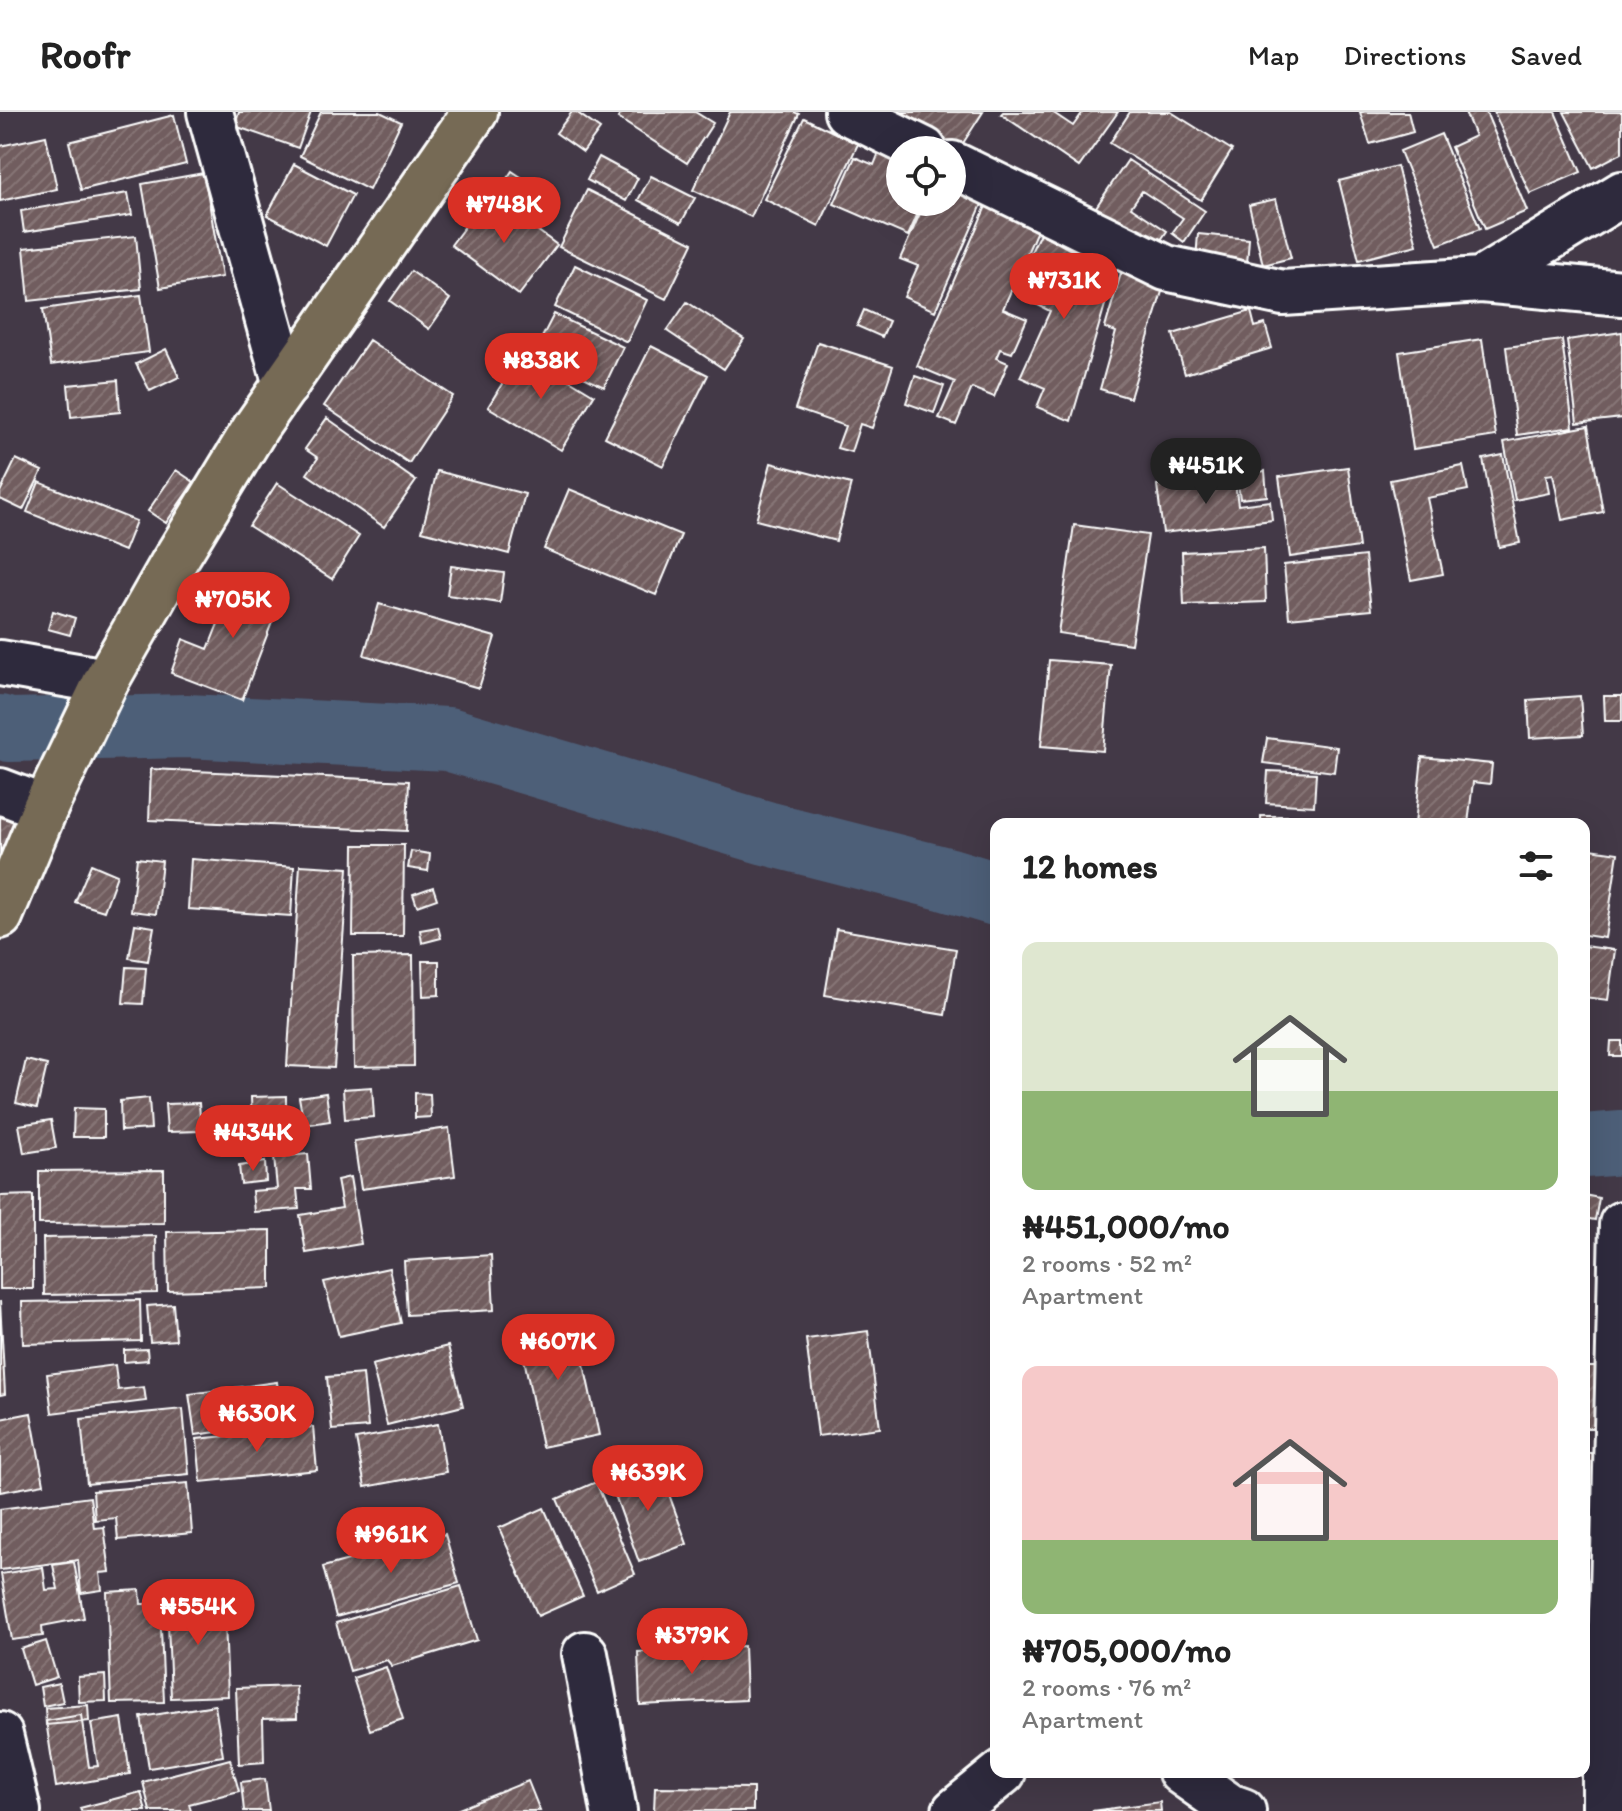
<!DOCTYPE html>
<html lang="en">
<head>
<meta charset="utf-8">
<style>
	body { margin:0; font-family:Itim,sans-serif; background:#f6f6f6; color:#222; height:100vh; display:flex; flex-direction:column; font-size:30px; white-space:nowrap }
	* { box-sizing:border-box; margin:0 }
	p { font-size:26px; color:#767676 }
	.icon { flex:none; width:44px; height:44px; fill:none; stroke:currentColor; stroke-width:2; stroke-linecap:round; stroke-linejoin:round }
	.map { position:relative; flex:1; overflow:hidden }
	.details { position:absolute; left:990px; top:706px; width:600px; height:960px; display:flex; flex-direction:column; background:#fff; border-radius:16px; box-shadow:0 8px 32px #0002 }
	.details>* { flex:none }
	.buttons { position:absolute; left:886px; top:24px; display:grid; gap:16px }
	.buttons a { display:grid; place-items:center; width:80px; height:80px; border-radius:50%; background:#fff; box-shadow:0 8px 32px #0002; font-size:40px }
	.price { position:absolute; translate:-50% -68px; padding:0 18px; border-radius:28px; background:#d93025; color:#fff; font-size:26px; line-height:52px; filter:drop-shadow(0 2px 4px #0008) }
	.price::after { content:''; position:absolute; left:50%; top:48px; width:24px; height:18px; margin-left:-12px; background:inherit; clip-path:polygon(0 0,100% 0,50% 100%) }
	.price.current { background:#222; color:#fff }
	ul { padding:0; list-style:none }
	li { display:grid; align-content:center; gap:16px; height:424px; padding:0 32px }
	li span { display:grid; place-items:center; height:248px; border-radius:16px; color:#555 }
	li>.icon { margin-inline-start:auto }
	span .icon { width:144px; height:144px; fill:#fffc; stroke-width:1 }
	li b { font-size:34px }
	h2 { display:flex; justify-content:space-between; align-items:center; height:96px; padding:0 32px; font-size:34px }
	header { display:flex; align-items:center; gap:48px; box-sizing:border-box; height:112px; padding:0 40px; background:#fff; border-bottom:2px solid #e0e0e0 }
	header strong { font-size:38px }
	nav { display:flex; gap:44px; margin-inline-start:auto; font-size:28px }
	.map>svg:first-child { display:block }
	.lines { fill:none; stroke-linecap:round; stroke-linejoin:round }
	.river { stroke:#4d5f78; stroke-width:64 }
	.building { fill:url(#building-hatch); stroke:#fff; stroke-width:2 }
	.minor-casing { stroke:#fff; stroke-width:50 }
	.primary-casing { stroke:#fff; stroke-width:50 }
	.minor { stroke:#2f2a3d; stroke-width:44 }
	.primary { stroke:#766a55; stroke-width:44 }
</style>
</head>
<body>
<header>
<strong>Roofr</strong>
<nav><a>Map</a><a>Directions</a><a>Saved</a></nav>
</header>
<div class="map">
<svg width="1622" height="1699" viewBox="0 0 1622 1699">
	<defs>
		<pattern id="building-hatch" width="6" height="6" patternUnits="userSpaceOnUse" patternTransform="scale(2)"><rect width="6" height="6" fill="#715d5e"/><path d="M-1 1l2-2M0 6l6-6M5 7l2-2" fill="none" stroke="#867576"/></pattern>
	</defs>
	<rect width="100%" height="100%" fill="#433947"/>
	<filter id="ink" filterUnits="userSpaceOnUse"><feTurbulence type="fractalNoise" baseFrequency=".0125" numOctaves="2"/><feDisplacementMap in="SourceGraphic" scale="16" xChannelSelector="R" yChannelSelector="G"/><feConvolveMatrix kernelMatrix="1 2 1 2 8 2 1 2 1" color-interpolation-filters="sRGB"/></filter>
	<g filter="url(#ink)">
		<g class="lines">
			<!-- river -->
			<path class="river" d="M0,615L9,618L187,614L448,627L766,721L946,767L996,782
				M1584,1034L1622,1031"/>
		</g>
		<!-- building -->
		<path class="building" d="M239,0H311L298,36L235,14Z
			M321,0H380L401,10L369,78L300,44Z
			M572,0H576L600,17L583,40L556,21Z
			M622,0H695L713,11L687,51L618,6Z
			M730,0H794L799,2L751,105L693,78Z
			M896,0H983L958,39Z
			M1003,0H1052L1073,14L1083,0H1118L1079,55L1001,2Z
			M1130,0H1171L1232,38L1201,88L1110,31Z
			M1360,0H1408L1413,20L1370,32Z
			M1465,0H1486L1527,99L1485,117L1451,35L1475,24Z
			M1494,0H1555L1581,60L1530,82Z
			M1564,0H1622V41L1593,56Z
			M174,3L186,52L81,78L69,30Z
			M804,6L858,32L819,114L764,87Z
			M1441,22L1480,117L1438,133L1400,39Z
			M46,24L57,77L0,89V34Z
			M880,38L900,47V90H923L908,124L834,92L855,45L874,53Z
			M599,45L638,66L626,89L587,68Z
			M1128,48L1205,99L1184,130L1172,121L1183,106L1142,79L1131,95L1167,119L1152,141L1092,101Z
			M294,52L353,83L326,134L267,103Z
			M1397,54L1417,133L1359,148L1339,69Z
			M512,59L539,77L525,98L498,80Z
			M204,61L222,165L160,176L142,72Z
			M651,64L695,86L681,111L638,88Z
			M952,77L983,90L935,199L904,185L918,154L900,147L925,90H952Z
			M587,78L693,131L666,187L559,135Z
			M128,81L132,103L24,120L21,99Z
			M489,82L557,133L519,183L451,133Z
			M1276,87L1291,146L1263,153L1249,93Z
			M986,94L1038,116L1003,197L1027,207L1012,241L1000,237L996,246L1008,251L994,285L972,276L956,313L939,306L955,270L917,254Z
			M1040,121L1114,162L1071,309L1037,295L1045,276L1020,265L1050,199L1036,192L1041,181L1017,170Z
			M1198,122L1249,127L1247,152L1196,147Z
			M136,124L141,177L29,189L24,136Z
			M575,153L647,188L627,230L555,195Z
			M411,159L450,187L429,217L390,189Z
			M1121,161L1164,173L1130,286L1100,277L1116,220L1105,216Z
			M141,183L149,240L51,253L43,197Z
			M687,190L744,227L724,257L667,219Z
			M864,198L889,209L882,225L857,214Z
			M1251,199L1255,215L1265,212L1272,236L1185,262L1173,222Z
			M554,202L623,235L604,275L534,241Z
			M1622,220V306L1577,311L1567,228Z
			M1482,227L1496,324L1413,337L1399,240Z
			M369,228L453,284L409,351L324,294Z
			M1562,228L1573,315L1517,323L1506,235Z
			M818,230L893,254L872,316L860,312L851,340L837,336L845,314L795,297Z
			M651,234L708,263L663,354L605,325Z
			M166,237L179,265L150,279L136,252Z
			M522,239L594,283L561,338L488,295Z
			M915,264L944,274L934,301L906,291Z
			M118,268L120,300L71,305L68,273Z
			M327,306L416,369L384,415L307,362L318,346L305,337Z
			M1588,314L1603,400L1562,408L1553,362L1546,363L1549,381L1515,388L1504,330Z
			M1503,343L1520,431L1499,435L1483,347Z
			M16,347L42,359L23,398L0,387V380Z
			M771,351L851,372L836,429L756,408Z
			M1463,354L1468,378L1427,386L1443,462L1411,468L1390,368Z
			M1348,355L1359,435L1290,445L1279,365Z
			M176,358L194,370L166,411L148,399Z
			M437,359L525,382L509,442L422,419Z
			M1265,359L1267,384L1240,387L1237,363Z
			M1234,364L1238,393L1270,389L1272,408L1163,421L1157,373Z
			M39,370L136,409L124,439L27,400Z
			M277,371L359,424L332,467L249,414Z
			M569,377L681,423L656,483L544,437Z
			M1074,413L1148,423L1131,532L1058,521Z
			M1264,436L1266,490L1184,493L1182,440Z
			M1365,444L1371,498L1289,506L1284,453Z
			M451,454L504,461L500,491L447,483Z
			M238,461L284,479L242,588L171,561L183,527L208,537Z
			M379,492L495,525L479,576L364,543Z
			M53,499L75,506L70,523L48,517Z
			M1049,548L1111,553L1103,639L1041,634Z
			M1580,584L1583,623L1530,626L1528,588Z
			M1604,584H1622V609H1605Z
			M1267,626L1337,635L1334,660L1263,651Z
			M1422,645L1492,652L1490,672L1473,670L1468,712H1415Z
			M151,657L409,669L407,719L149,708Z
			M1268,659L1316,661L1314,694L1266,691Z
			M0,700L19,705L0,780Z
			M1261,704H1321V712H1261Z
			M354,733H404L403,824H353Z
			M1584,736L1618,741L1605,826L1584,823Z
			M411,739L430,742L428,759L408,756Z
			M137,746L162,749L156,802L131,799Z
			M191,747L294,755L291,804L188,797Z
			M91,752L117,763L104,799L75,790Z
			M300,753L348,756L334,956L287,954Z
			M433,775L437,787L417,794L413,782Z
			M135,812L154,815L148,849L129,846Z
			M438,815L441,826L422,831L420,818Z
			M836,817L956,837L945,903L825,883Z
			M1584,834L1615,838L1608,888L1584,885Z
			M413,843L414,954L354,955L353,844Z
			M422,849H439V883L423,884Z
			M126,855L146,856L143,892L123,891Z
			M1611,929H1622V944H1610Z
			M26,948L47,953L37,996L16,991Z
			M372,975L374,1005L345,1007L343,977Z
			M326,981L330,1009L304,1013L299,985Z
			M415,981L430,982L431,1005L415,1006Z
			M286,984V1012L252,1013L251,985Z
			M149,986L151,1017L121,1019L120,989Z
			M199,991L201,1019L167,1020L165,992Z
			M74,996L104,997V1025H73Z
			M51,1008L56,1036L24,1041L19,1013Z
			M449,1016L455,1064L361,1077L354,1029Z
			M308,1042L311,1077H297L299,1097L254,1100L252,1079L277,1077L274,1045Z
			M265,1050L266,1069L241,1072L239,1054Z
			M164,1058V1111L39,1112V1059Z
			M350,1065L361,1132L306,1141L300,1103L342,1096L337,1068Z
			M33,1083V1177H0V1084Z
			M1584,1083L1599,1086L1595,1108L1584,1106Z
			M271,1118V1176L168,1179L167,1120Z
			M156,1124L157,1181L44,1183L43,1126Z
			M491,1143L494,1198L407,1203L404,1149Z
			M389,1156L401,1211L339,1224L324,1170Z
			M140,1188L141,1229L23,1232L22,1190Z
			M0,1189L5,1282L0,1283Z
			M173,1192L176,1228L150,1230L147,1194Z
			M574,1205L599,1323L542,1335L518,1217Z
			M868,1219L880,1316L818,1324L806,1227Z
			M448,1234L463,1294L387,1313L372,1253Z
			M147,1237L148,1248L124,1250V1238Z
			M115,1253L118,1278L144,1275L146,1289L52,1301L47,1262Z
			M1584,1255H1605L1606,1316H1584Z
			M363,1262L368,1315L332,1318L327,1265Z
			M277,1270L282,1311L195,1323L189,1282Z
			M183,1297L189,1362L87,1372L81,1307Z
			M31,1301L44,1372L0,1380V1307Z
			M438,1312L446,1360L365,1375L356,1327Z
			M313,1315L317,1358L201,1370L197,1327Z
			M1584,1341H1599L1598,1411H1584Z
			M658,1352L687,1432L639,1450L610,1369Z
			M596,1370L635,1462L597,1479L557,1387Z
			M188,1371L192,1421L118,1428L116,1406L95,1408L93,1379Z
			M90,1385L94,1416L104,1415L110,1460L100,1461L102,1478L81,1481L78,1448L0,1458V1397Z
			M544,1396L583,1484L538,1504L499,1416Z
			M445,1422L459,1471L336,1505L323,1455Z
			M74,1450L84,1506L42,1514L43,1524L12,1528L1,1462L43,1455L46,1478L58,1477L53,1453Z
			M461,1474L477,1528L392,1554L387,1548L350,1559L336,1511Z
			M140,1478L141,1492H160L164,1590L111,1591L107,1480Z
			M224,1483L228,1584L171,1586L167,1486Z
			M46,1529L57,1565L32,1573L21,1537Z
			M744,1534L746,1588L640,1593L638,1540Z
			M386,1555L403,1607L370,1618L353,1566Z
			M105,1563L106,1589L79,1590L78,1565Z
			M59,1571L63,1590L43,1594L40,1575Z
			M296,1574L297,1606L263,1607L264,1650L239,1652L236,1576Z
			M88,1593L89,1609L46,1613L45,1596Z
			M215,1593L223,1644L149,1656L141,1605Z
			M81,1603L89,1655L98,1654L91,1611L122,1606L130,1662L56,1675L46,1609Z
			M230,1647L239,1679L189,1692L191,1699H150L143,1670Z
			M265,1667L269,1699H244L241,1670Z
			M528,1669L540,1699H454Z
			M655,1675L753,1676V1699H654Z
			M141,1680L146,1699H81L80,1696Z
			M1160,1690L1161,1699H1091Z"/>
		<g class="lines">
			<!-- minor casing -->
			<g class="minor-casing">
				<path id="minor" d="M210,0L286,273
					M847,0L924,38
					M952,52L1166,156L1283,181L1481,168L1622,181
					M1481,168L1622,82
					M0,551L106,569
					M0,679L45,696
					M585,1542L614,1699
					M0,1623L18,1699
					M1181,1660L1229,1694L1243,1699
					M955,1699L1003,1660
					M1605,1699V1628L1613,1480L1622,1112"/>
			</g>
			<!-- primary casing -->
			<g class="primary-casing">
				<path id="primary" d="M0,804L45,696L106,569L172,453L256,315L475,0"/>
			</g>
			<!-- minor -->
			<use href="#minor" class="minor"/>
			<!-- primary -->
			<use href="#primary" class="primary"/>
		</g>
	</g>
</svg>
<div class="buttons">
<a><svg class="icon" aria-label="locate" viewBox="0 0 24 24"><circle cx="12" cy="12" r="6"/><path d="M12 2v4M12 18v4M2 12h4M18 12h4"/></svg></a>
</div>
<b class="price" style="left:504px;top:133px">₦748K</b>
<b class="price" style="left:1064px;top:209px">₦731K</b>
<b class="price" style="left:541px;top:289px">₦838K</b>
<b class="price current" style="left:1206px;top:394px">₦451K</b>
<b class="price" style="left:233px;top:528px">₦705K</b>
<b class="price" style="left:253px;top:1061px">₦434K</b>
<b class="price" style="left:558px;top:1270px">₦607K</b>
<b class="price" style="left:257px;top:1342px">₦630K</b>
<b class="price" style="left:648px;top:1401px">₦639K</b>
<b class="price" style="left:391px;top:1463px">₦961K</b>
<b class="price" style="left:198px;top:1535px">₦554K</b>
<b class="price" style="left:692px;top:1564px">₦379K</b>
<section class="details">
<h2>12 homes<svg class="icon" aria-label="filters" viewBox="0 0 24 24"><path d="M4 7h16M4 17h16"/><circle cx="9" cy="7" r="2"/><circle cx="15" cy="17" r="2"/></svg></h2>
<ul>
<li><span style="background:linear-gradient(#dfe7d0 60%,#8fb573 0)"><svg class="icon" aria-label="home" viewBox="0 0 24 24"><path d="M3 11l9-7 9 7M6 9v11h12V9"/></svg></span><div><b>₦451,000/mo</b><p>2 rooms · 52 m²</p><p>Apartment</p></div></li>
<li><span style="background:linear-gradient(#f6c9c9 70%,#8fb573 0)"><svg class="icon" aria-label="home" viewBox="0 0 24 24"><path d="M3 11l9-7 9 7M6 9v11h12V9"/></svg></span><div><b>₦705,000/mo</b><p>2 rooms · 76 m²</p><p>Apartment</p></div></li>
</ul>
</section>
</div>
</body>
</html>
